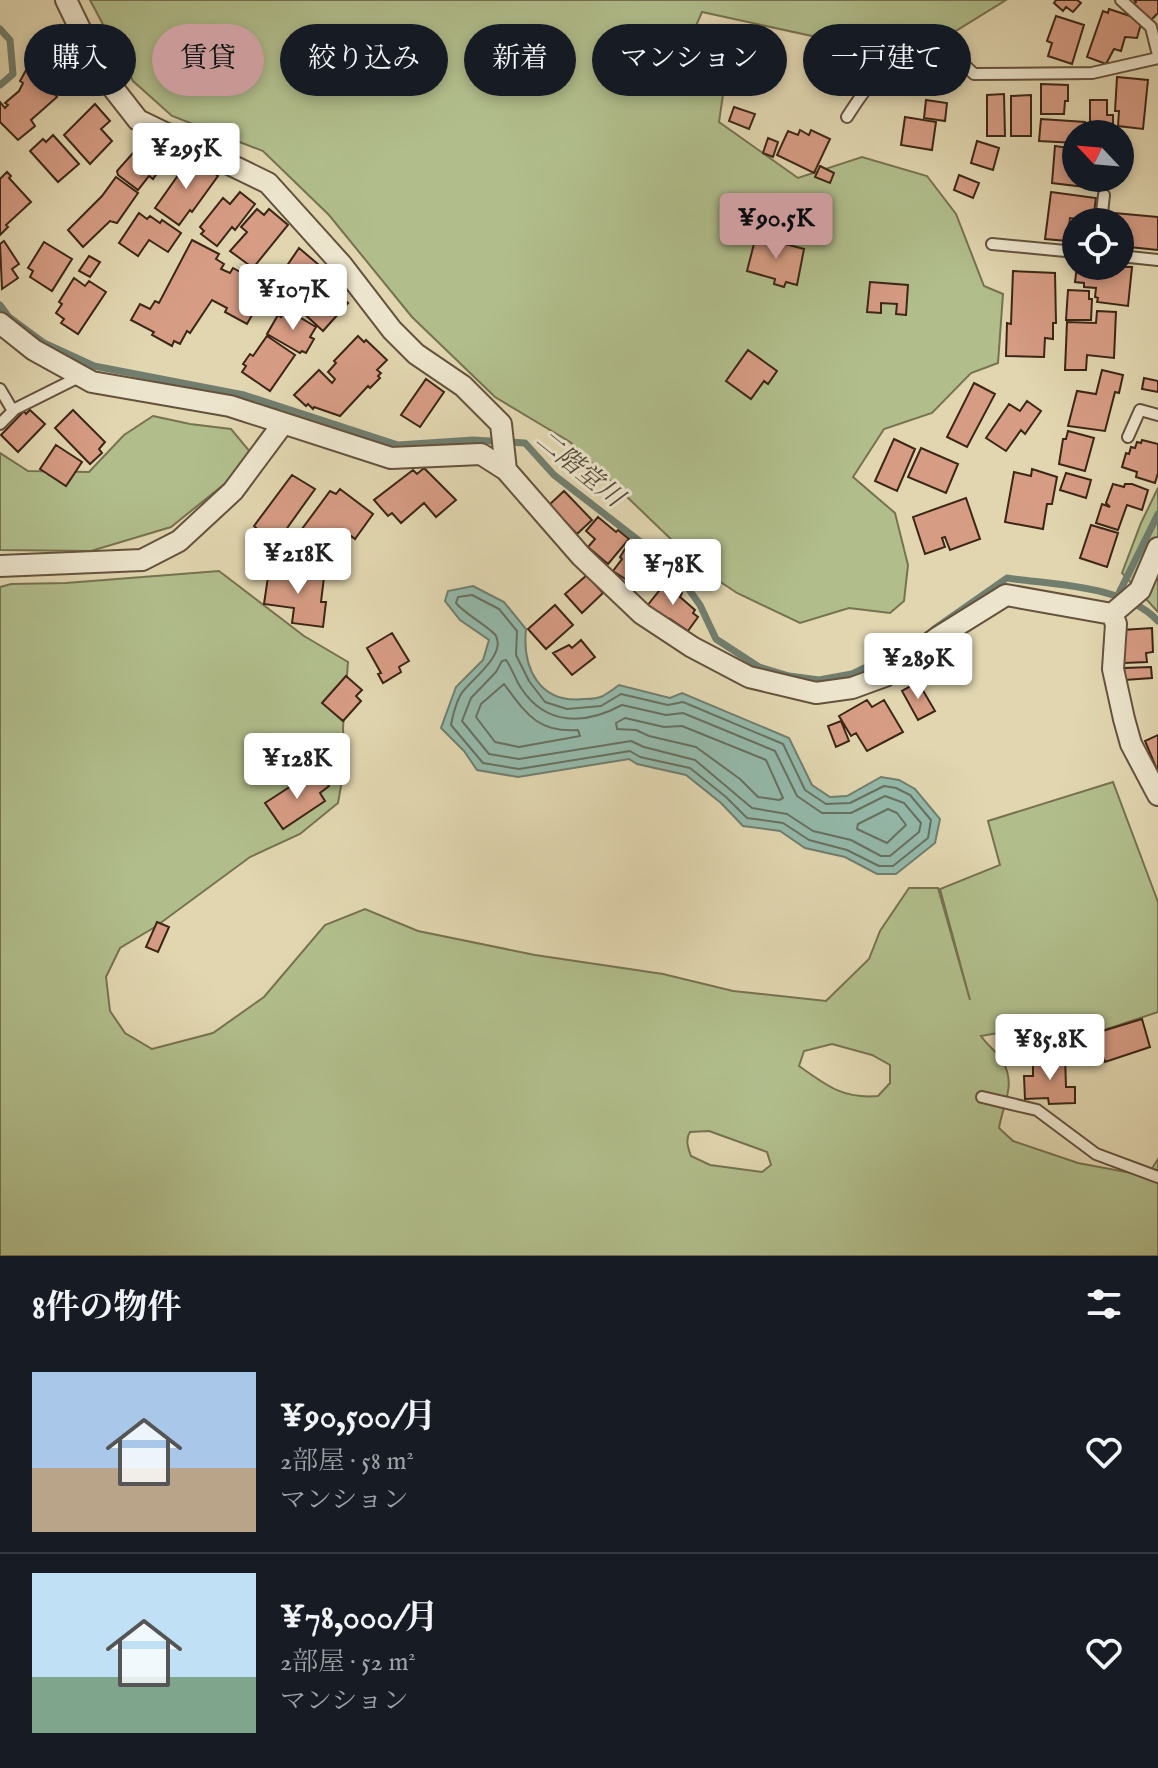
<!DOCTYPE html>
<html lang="ja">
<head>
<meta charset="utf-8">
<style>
	body { margin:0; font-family:"IM FELL English","Noto Serif JP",serif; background:#242831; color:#f1f3f6; height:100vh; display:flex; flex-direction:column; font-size:30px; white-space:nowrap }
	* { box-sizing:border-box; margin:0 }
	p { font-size:26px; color:#9ea1a6 }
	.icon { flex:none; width:44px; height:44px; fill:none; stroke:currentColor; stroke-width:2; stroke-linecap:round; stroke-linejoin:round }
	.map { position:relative; height:1256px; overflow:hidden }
	.panel { display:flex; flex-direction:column; background:#171b24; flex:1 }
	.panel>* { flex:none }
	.top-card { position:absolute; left:24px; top:24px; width:1110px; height:72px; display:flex; gap:16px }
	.needle { width:52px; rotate:296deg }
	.buttons { position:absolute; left:1062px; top:120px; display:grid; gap:16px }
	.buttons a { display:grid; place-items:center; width:72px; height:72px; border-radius:50%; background:#171b24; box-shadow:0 4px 12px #0003; font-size:40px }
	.price { position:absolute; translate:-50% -68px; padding:0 18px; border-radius:8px; background:#fff; color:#222; font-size:26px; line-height:52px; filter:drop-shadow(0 2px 4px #0008) }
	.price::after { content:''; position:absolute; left:50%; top:48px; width:24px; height:18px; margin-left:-12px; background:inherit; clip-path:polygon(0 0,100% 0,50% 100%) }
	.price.current { background:#c59692; color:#111 }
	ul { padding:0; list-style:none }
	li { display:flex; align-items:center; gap:24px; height:200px; padding:0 32px }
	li+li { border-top:2px solid #363941 }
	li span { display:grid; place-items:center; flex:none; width:224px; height:160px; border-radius:0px; color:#555 }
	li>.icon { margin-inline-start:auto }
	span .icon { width:96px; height:96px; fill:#fffc; stroke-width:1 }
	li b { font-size:34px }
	h2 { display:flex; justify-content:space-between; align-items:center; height:96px; padding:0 32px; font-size:34px }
	.tag { padding:0 28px; border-radius:36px; background:#171b24; box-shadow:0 4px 12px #0003; font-size:28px; line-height:72px }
	.tag.current { background:#c59692; color:#111 }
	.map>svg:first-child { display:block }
	.green { fill:#b1be8c; stroke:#767250; stroke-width:2; fill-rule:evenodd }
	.water { fill:#94b9aa; stroke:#717e6e; stroke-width:2 }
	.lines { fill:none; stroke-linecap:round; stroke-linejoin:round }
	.shore { stroke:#687060; stroke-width:2 }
	.stream { stroke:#717e6e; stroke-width:7 }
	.building { fill:#d69c84; stroke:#3c2615; stroke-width:2 }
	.service-casing { stroke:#65523c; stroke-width:14 }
	.minor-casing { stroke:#65523c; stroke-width:24 }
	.service { stroke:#ece4cc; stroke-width:10 }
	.minor { stroke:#ece4cc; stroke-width:20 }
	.labels { text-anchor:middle; stroke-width:6; stroke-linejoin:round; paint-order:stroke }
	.water-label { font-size:26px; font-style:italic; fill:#524b3a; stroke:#ece4cc }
</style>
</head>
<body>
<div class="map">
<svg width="1158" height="1256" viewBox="0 0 1158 1256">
	<rect width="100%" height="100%" fill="#e1d6b0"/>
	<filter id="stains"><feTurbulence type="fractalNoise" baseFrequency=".0025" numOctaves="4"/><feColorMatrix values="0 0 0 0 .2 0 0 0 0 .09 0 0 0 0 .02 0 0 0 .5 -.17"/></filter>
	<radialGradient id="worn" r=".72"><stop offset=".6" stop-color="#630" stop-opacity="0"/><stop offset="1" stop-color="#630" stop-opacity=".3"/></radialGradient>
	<!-- green -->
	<path class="green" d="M90,0H1006L933,45L888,59L876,50L702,12L692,35L724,88L719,122L798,178L862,157L927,176L956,214L984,286L1003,294L998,363L971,373L932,413L884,429L853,477L895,513L908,565L904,601L890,613L849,608L800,623L737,593L704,571L570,442L495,397L412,317L329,215L263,151L172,116L133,81Z
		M153,416L190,424L231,429L251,453L227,482L171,527L91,551L0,550V453L28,471L89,472L124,435Z
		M1158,488V612L1122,573L1141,523Z
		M219,571L304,636L348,662L343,728L345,763L338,803L300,834L250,857L155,927L120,948L106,977L110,1011L125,1033L152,1049L213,1033L264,997L325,925L365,909L418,931L535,955L663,974L733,991L826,1001L869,959L880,931L909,888H938L970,1000L940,889L1000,865L988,821L1113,782L1158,902V1012L1065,1043L1044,1025L981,1036C987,1045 996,1051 1002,1060C1017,1085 1003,1103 999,1128L1013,1141L1078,1163L1147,1176L1158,1159V1256H0V587L11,584L66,583ZM832,1044L872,1055L890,1065V1083L878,1096C843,1099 827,1086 799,1066L804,1051ZM709,1131L767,1152L771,1165L762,1172L710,1165L691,1156C688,1148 685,1139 690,1132Z"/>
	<!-- water -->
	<path class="water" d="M473,586L504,602L526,629C522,669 540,704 584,699C590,699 597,699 603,696C608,693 614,689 619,685L670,698L682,693L789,738L812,785L830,797L847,796L881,777L899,780L915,789L940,819L935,843L896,874H877L845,857L805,848L780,831L743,826L721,803L686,775L637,764L629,759L518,777L477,770L464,751L441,728L456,687L483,660L489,640L460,620L445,601L448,591Z"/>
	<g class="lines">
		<!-- shore -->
		<path class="shore" d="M472,595L499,609L517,631L516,655L529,681L545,702L567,709L601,706L621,694L668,705L683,702L783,744L805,790L826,804L850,803L884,786L896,788L910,795L931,820L928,838L893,866H879L847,850L809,840L783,823L747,818L726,797L690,768L640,757L630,751L519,769L483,763L451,725C453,714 456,703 461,694C470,680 506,656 496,636C492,629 465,614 456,603L458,597Z
			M506,660C512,668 515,679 521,688C546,726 585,725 622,705L666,715L683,713L775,751L797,796L822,813H851L885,796L904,803L921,823L919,832L890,856H881L851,840L813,831L787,814L752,808L695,760L644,747L631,741L519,759L489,754L462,721L471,698L496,672L502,661Z
			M504,684C526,713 537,733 578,730L580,736L519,747L495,742L476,717L481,704Z
			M625,718L664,727L682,726L766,760L783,798L779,800L758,797L740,779L696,747L649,736L636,730L617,729L616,723Z
			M888,809L897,813L906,825L887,843L857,829L858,824Z"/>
		<!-- stream -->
		<path class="stream" d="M0,29L10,40L13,74L0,85
			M0,305L9,317L44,343L94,366L244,395L398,445L473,440L525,443L554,475L673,567L700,605L716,639L759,667L789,676L819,680L852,674L911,646
			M1118,595L1158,514
			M934,629L1007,578C1054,585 1124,585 1158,621"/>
	</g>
	<!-- building -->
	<path class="building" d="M1056,0H1077L1081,3L1073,12L1066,7L1063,11L1054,3Z
		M1134,0H1158V13L1151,20L1134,4L1136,2Z
		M1109,9L1130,16L1141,24L1137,38L1125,37L1121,51L1114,49L1106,64L1087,57L1103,11L1108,13Z
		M1056,16L1084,25L1072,64L1048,56L1052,43L1047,41Z
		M70,37L89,76L61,90L60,86L53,92L57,97L31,120L35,126L18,140L0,122V102L5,108L8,105L5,103L19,91L23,83L20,81L30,63L28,60Z
		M1117,77L1148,80L1143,129L1118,126L1119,111H1115Z
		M1041,84L1068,85V101H1065L1064,114H1041Z
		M1004,94L1005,136H987V95Z
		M1031,95V136H1011V96Z
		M926,100L947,103L945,121L924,118Z
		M1090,100H1107V115H1113V133L1090,134Z
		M95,104L110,121L101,129L112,141L90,164L64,135Z
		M734,107L755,114L749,129L729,121Z
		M905,117L936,122L932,150L901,145Z
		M1041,119L1085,122V134H1076V143L1039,141Z
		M800,130L809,135L811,130L830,139L814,173L777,155L788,131L798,135Z
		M53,135L79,164L58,182L30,151L43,139L46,142Z
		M768,138L778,142L773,157L763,153Z
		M977,141L999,148L993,170L971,163Z
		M140,145L160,160L158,163L162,166L153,179L149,176L138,190L118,175L117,171Z
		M1055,146L1076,149V178H1096L1093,188L1052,183Z
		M191,157L218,176L192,212L190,210L179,225L155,208Z
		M820,166L834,173L830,183L815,177Z
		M7,172L11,176L9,178L31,202L6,225L8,227L0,235V179Z
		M959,175L979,183L973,198L954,190Z
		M116,177L138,193L117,223L110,221L83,247L68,230L102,196Z
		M240,192L255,204L235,230L232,227L217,246L201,234L204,231L200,227L223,198L230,204Z
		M1051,192L1096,198L1093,221L1070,218L1067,241L1045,239Z
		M257,209L264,215L269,209L288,225L253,268L230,251L247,232L241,227Z
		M139,213L147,219L150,216L160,223L162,220L181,233L168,252L149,240L138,256L119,243Z
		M1114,213L1158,217V250L1120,246V222H1113Z
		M756,236L804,249L797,285L786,282L784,287L774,284L775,279L747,271Z
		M192,240L219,254L216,259L224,264L221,269L230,273L233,268L256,281L251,289L263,296L247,324L225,312L227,308L212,300L190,333L187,331L180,344L174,341L172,346L152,335L154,332L131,320L140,304L150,309L155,301L159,303Z
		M4,241L19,264L12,269L18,278L2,289L0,244Z
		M44,242L72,259L52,291L30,277L33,271L28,268Z
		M299,248L319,265L301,286L295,281L292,285L280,276Z
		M89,256L100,262L90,277L79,271Z
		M1077,266L1132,267L1128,306L1097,302L1098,298L1095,297L1096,288L1084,287V283L1075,282Z
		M1013,271L1055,273L1056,323H1053V339L1045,338L1044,357L1006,356L1007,323L1011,324Z
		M74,278L85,286L89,281L106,292L78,334L61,323L64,319L56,313L62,304L59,302Z
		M321,279L348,303L323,331L299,309Z
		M870,282L908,285L906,315L896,314L897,304L881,303V313L867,312Z
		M1068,290L1089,291V299H1092L1091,320H1066Z
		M286,309L316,327L310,337L314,339L306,353L302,351L300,353L267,334L278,315L281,317Z
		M1097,311L1116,312L1114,358L1087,355L1086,370H1065L1067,322L1096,323Z
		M267,336L295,355L270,391L242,372L246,366L243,364L250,354L253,356Z
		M358,336L364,342L366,340L387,360L377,370L381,373L378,376L380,378L370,388L368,386L340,416L314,407L313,409L308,404L306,406L294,395L319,370L332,383L335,379L328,372L336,363L334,361Z
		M748,350L777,371L768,384L764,381L751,399L726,381Z
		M1102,370L1123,375L1119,393L1115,392L1105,431L1068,426L1077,391L1096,394Z
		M1144,378L1158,381V392L1142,389Z
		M426,379L444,392L420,427L401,415Z
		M974,383L995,394L967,447L947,437Z
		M1027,401L1041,411L1025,434L1021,430L1006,451L986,438L1009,404L1020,411Z
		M30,410L45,424L18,452L1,435L24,411L26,414Z
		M73,410L105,442L99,449L102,453L90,464L55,428Z
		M1068,431L1094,438L1085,471L1059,464L1063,439H1066Z
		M894,439L915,449L897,491L875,481Z
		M1142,440L1158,444V473L1155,483L1136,477L1137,472L1122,467L1126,453L1129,454L1131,447L1135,448L1137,442L1141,443Z
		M56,445L82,462L66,486L40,469Z
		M921,448L958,464L946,493L908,477Z
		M424,468L456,500L436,517L424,503L401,523L392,513L388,516L374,500L413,470L417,474Z
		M1032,469L1057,477L1052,504H1047L1043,529L1005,522L1014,472L1031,476Z
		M1066,473L1091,480L1086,498L1060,490Z
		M292,475L315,489L275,545L254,526Z
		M1113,484L1124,487L1125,484H1132L1148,490L1142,510L1127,505L1118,530L1096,523L1102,504L1110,507L1106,503Z
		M340,489L373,514L355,539L351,536L329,566L312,554L301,570L282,556L330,491L336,494Z
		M564,491L592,520L577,534L549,505Z
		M966,498L980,539L950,550L945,537L942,538L945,547L925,554L913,517Z
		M598,517L616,532L618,530L629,539L608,564L588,547L595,539L586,531Z
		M1091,525L1118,533L1107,567L1080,558Z
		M625,549L628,552L630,549L658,569L642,590L613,571L622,559L620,557Z
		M269,570L324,577L321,602H326L323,627L292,623L294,608L264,604Z
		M587,575L603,593L582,613L565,594Z
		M667,581L682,593L680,597L695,610L693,613L698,617L688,631L670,619L668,622L647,606Z
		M555,605L573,625L546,649L528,629Z
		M1152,628L1153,652L1146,653L1147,662L1124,663L1122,630Z
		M392,633L409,661L399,667L401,672L383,683L378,674L381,673L367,648Z
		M581,640L595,657L572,675L553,653L569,645L572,648Z
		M1151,667L1152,678L1125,680L1124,668Z
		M346,676L362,690L356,696L361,701L343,721L322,703Z
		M918,682L935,711L918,720L902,691Z
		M867,700L872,707L884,700L903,732L867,751L856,733L851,736L839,716Z
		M841,721L849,741L836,747L828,726Z
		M1158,735V772L1145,741Z
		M308,775L313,782L322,776L329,786L320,793L325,801L283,829L265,803Z
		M157,922L169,927L158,952L146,947Z
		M1142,1019L1150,1047L1105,1062L1096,1033Z
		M1065,1055L1066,1087H1075V1103L1049,1104L1048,1098L1025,1099L1024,1076H1033V1062L1046,1061V1056Z"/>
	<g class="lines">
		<!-- service casing -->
		<g class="service-casing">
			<path id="service" d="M1121,0L1151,27L1158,55
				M847,117C862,94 876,69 906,63C922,59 939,60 956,57L974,74L1092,73L1158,58
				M1101,222L1104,195
				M992,244L1076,252
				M1120,256L1158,260
				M0,389L13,411
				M0,424L15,409L81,376
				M1128,437L1140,410L1158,415
				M982,1097L1037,1110L1096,1154L1158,1177"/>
		</g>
		<!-- minor casing -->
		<g class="minor-casing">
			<path id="minor" d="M66,0L102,74L138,120L268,183L342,265L392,330L416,354L463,386L501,424L506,470
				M0,323L34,350L92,382L230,406L391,458L481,454L506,470L581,556L642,614L692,647L749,677L816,693L852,688L885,676L937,638L1006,595L1112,614
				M0,566L142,560L179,541L233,491L282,425
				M1112,614L1116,624L1113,669L1124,719L1131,744L1158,795
				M1112,614L1140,590L1158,548"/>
		</g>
		<!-- service -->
		<use href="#service" class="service"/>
		<!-- minor -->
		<use href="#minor" class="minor"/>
	</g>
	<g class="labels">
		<!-- water labels -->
		<g class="water-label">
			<text transform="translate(580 468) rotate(39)" y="9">二階堂川</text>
		</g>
	</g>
	<rect width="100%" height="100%" filter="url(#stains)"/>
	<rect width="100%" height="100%" fill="url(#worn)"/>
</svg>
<div class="buttons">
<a><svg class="needle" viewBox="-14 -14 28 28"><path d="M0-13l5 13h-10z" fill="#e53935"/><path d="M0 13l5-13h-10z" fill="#9ea1a6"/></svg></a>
<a><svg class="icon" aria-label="locate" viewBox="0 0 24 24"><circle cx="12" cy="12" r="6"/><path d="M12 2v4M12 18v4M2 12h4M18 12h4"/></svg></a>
</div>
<b class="price" style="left:186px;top:191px">¥295K</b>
<b class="price current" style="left:776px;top:261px">¥90.5K</b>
<b class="price" style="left:293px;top:332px">¥107K</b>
<b class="price" style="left:298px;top:596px">¥218K</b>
<b class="price" style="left:673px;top:607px">¥78K</b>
<b class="price" style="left:918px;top:701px">¥289K</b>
<b class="price" style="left:297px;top:801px">¥128K</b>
<b class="price" style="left:1050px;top:1082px">¥85.8K</b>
<div class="top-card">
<a class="tag">購入</a>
<a class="tag current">賃貸</a>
<a class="tag">絞り込み</a>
<a class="tag">新着</a>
<a class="tag">マンション</a>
<a class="tag">一戸建て</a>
</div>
</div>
<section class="panel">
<h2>8件の物件<svg class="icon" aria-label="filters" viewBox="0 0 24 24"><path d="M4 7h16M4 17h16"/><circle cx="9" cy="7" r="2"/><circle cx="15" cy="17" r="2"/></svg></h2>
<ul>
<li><span style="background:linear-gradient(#a9c7e8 60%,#b9a48a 0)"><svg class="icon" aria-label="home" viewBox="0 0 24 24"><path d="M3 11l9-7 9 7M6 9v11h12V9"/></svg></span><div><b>¥90,500/月</b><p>2部屋 · 58 m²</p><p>マンション</p></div><svg class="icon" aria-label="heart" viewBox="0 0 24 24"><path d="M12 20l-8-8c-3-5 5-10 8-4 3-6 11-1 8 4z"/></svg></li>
<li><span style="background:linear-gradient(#bfe0f5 65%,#7fa58c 0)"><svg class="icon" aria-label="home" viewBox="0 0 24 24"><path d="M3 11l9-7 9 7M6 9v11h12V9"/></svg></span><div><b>¥78,000/月</b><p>2部屋 · 52 m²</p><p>マンション</p></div><svg class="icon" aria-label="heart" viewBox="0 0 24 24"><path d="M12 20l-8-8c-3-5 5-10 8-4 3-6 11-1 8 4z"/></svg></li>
</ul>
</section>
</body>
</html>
